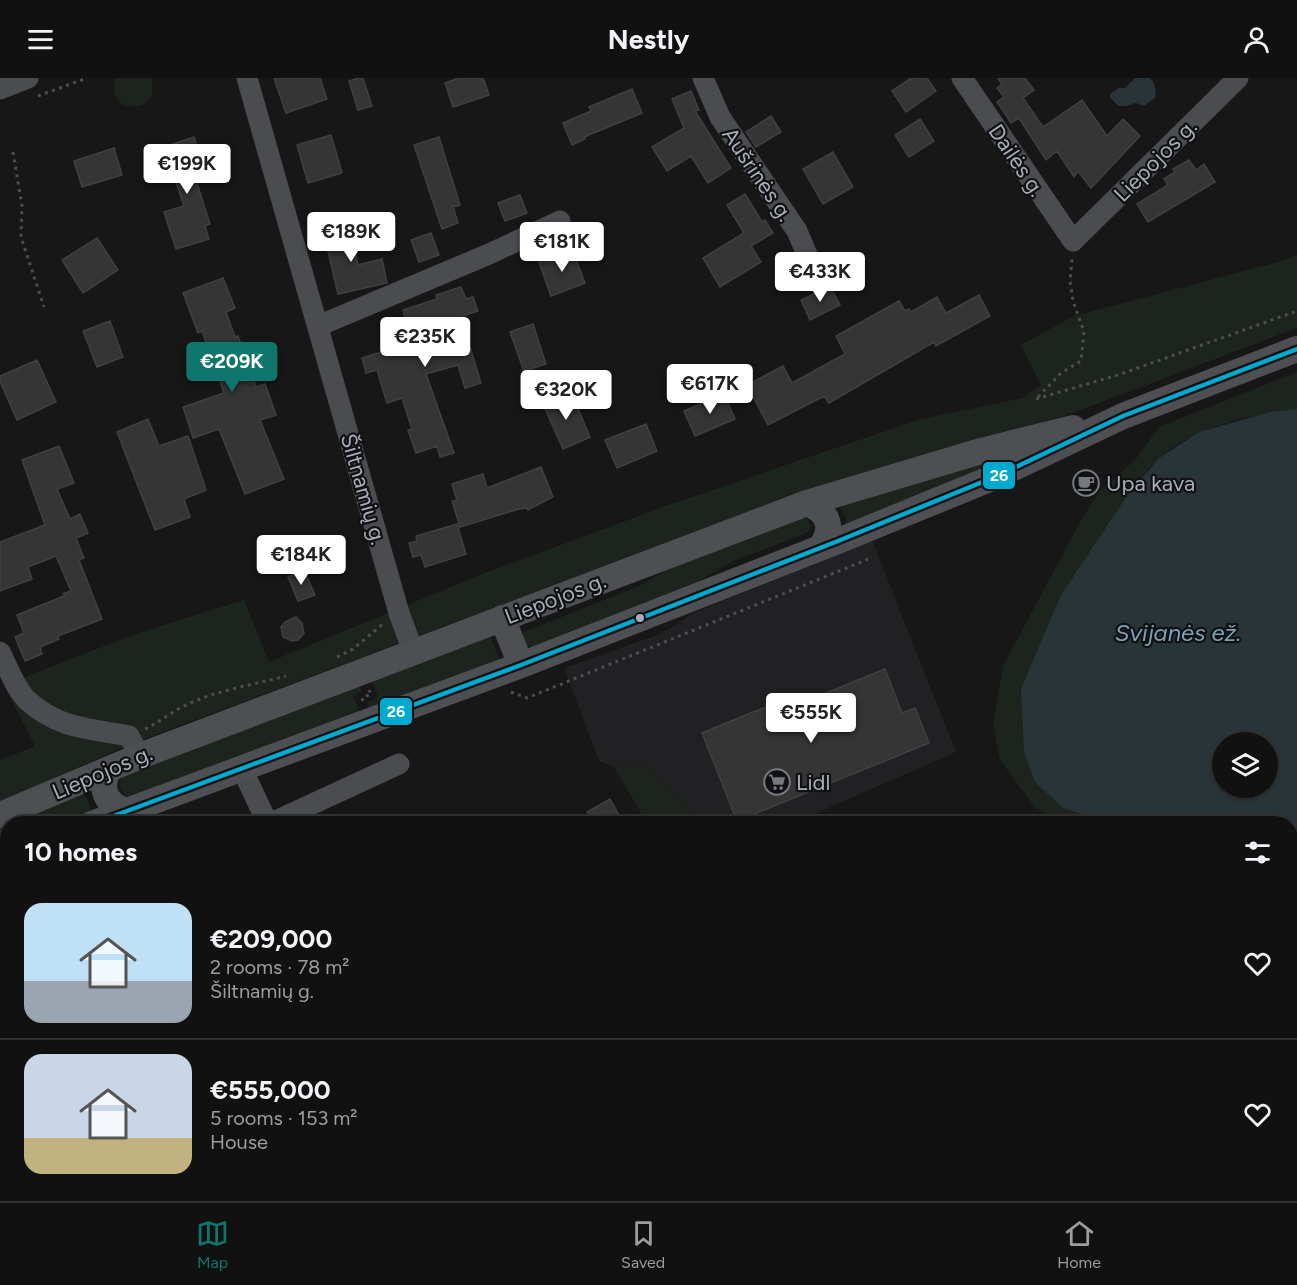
<!DOCTYPE html>
<html lang="en">
<head>
<meta charset="utf-8">
<style>
	body { margin:0; font-family:Figtree,sans-serif; background:#1a1a1a; color:#f1f3f6; height:100vh; display:flex; flex-direction:column; font-size:22px; white-space:nowrap }
	* { box-sizing:border-box; margin:0 }
	p { font-size:20px; color:#9c9d9f }
	.icon { flex:none; width:33px; height:33px; fill:none; stroke:currentColor; stroke-width:2; stroke-linecap:round; stroke-linejoin:round }
	.map { position:relative; flex:1; overflow:hidden }
	.panel { position:absolute; left:0px; top:738px; width:1298px; height:386px; display:flex; flex-direction:column; background:#111; border-radius:24px 24px 0 0; box-shadow:0 2px 4px #0004,0 0 0 2px #303131 }
	.panel>* { flex:none }
	.tools { position:absolute; left:1212px; top:654px; display:grid; gap:12px }
	.tools a { display:grid; place-items:center; width:66px; height:66px; border-radius:50%; background:#111; box-shadow:0 2px 4px #0004,0 0 0 2px #303131; font-size:30px }
	.price { position:absolute; translate:-50% -51px; padding:0 14px; border-radius:6px; background:#fff; color:#222; font-size:20px; line-height:39px; filter:drop-shadow(0 2px 3px #0008) }
	.price::after { content:''; position:absolute; left:50%; top:36px; width:18px; height:14px; margin-left:-9px; background:inherit; clip-path:polygon(0 0,100% 0,50% 100%) }
	.price.selected { background:#0f766e; color:#fff }
	ul { padding:0; list-style:none }
	li { display:flex; align-items:center; gap:18px; height:150px; padding:0 24px }
	li+li { border-top:2px solid #303131 }
	li span { display:grid; place-items:center; flex:none; width:168px; height:120px; border-radius:18px; color:#555 }
	li>.icon { margin-inline-start:auto }
	span .icon { width:72px; height:72px; fill:#fffc; stroke-width:1 }
	li b { font-size:26px }
	h2 { display:flex; justify-content:space-between; align-items:center; height:72px; padding:0 24px; font-size:26px }
	header { display:flex; justify-content:space-between; align-items:center; height:78px; padding:0 24px; background:#111; font-size:27px; font-weight:700 }
	.tabs { display:flex; justify-content:space-around; align-items:center; height:84px; border-top:2px solid #303131; background:#111; font-size:16px; color:#9c9d9f }
	.tabs a { display:grid; justify-items:center; gap:3px }
	.tabs .selected { color:#0f766e }
	.map>svg:first-child { display:block }
	.built { fill:#212123 }
	.green { fill:#1d241d }
	.water { fill:#293439; fill-rule:evenodd }
	.building { fill:#353536; stroke:#3f4043; stroke-width:1.5 }
	.lines { fill:none; stroke-linecap:round; stroke-linejoin:round }
	.path { stroke:#4d4e52; stroke-width:3; stroke-dasharray:3 4.5; stroke-linecap:butt }
	.minor { stroke:#4b4c50; stroke-width:21 }
	.major { stroke:#4d4f52; stroke-width:26 }
	.bus-1-casing { stroke:#111113; stroke-width:9 }
	.bus-1 { stroke:#00a9ce; stroke-width:4.5 }
	.bus-dot { fill:#a7aeb9; stroke:#111113; stroke-width:2 }
	.labels { text-anchor:middle; stroke-width:4.5; stroke-linejoin:round; paint-order:stroke }
	.street-label { font-size:22px; fill:#a7aeb9; stroke:#111113 }
	.poi-label { font-size:22px; fill:#a7aeb9; stroke:#111113; text-anchor:start }
	.water-label { font-size:24px; font-style:italic; fill:#7da1b5; stroke:#111113 }
	.line-badge { stroke:#111113; stroke-width:2 }
	.badge-label { font-size:16px; text-anchor:middle; font-weight:bold; fill:#fff }
</style>
</head>
<body>
<header><svg class="icon" aria-label="menu" viewBox="0 0 24 24"><path d="M4 6h16M4 12h16M4 18h16"/></svg>Nestly<svg class="icon" aria-label="person" viewBox="0 0 24 24"><circle cx="12" cy="8" r="4"/><path d="M4 21q1-7 8-7t8 7"/></svg></header>
<div class="map">
<svg width="1297" height="1123" viewBox="0 0 1297 1123">
	<rect width="100%" height="100%" fill="#171717"/>
	<!-- built -->
	<path class="built" d="M872,462L956,674L794,745H705L646,688L614,689L599,683L564,590L660,556L696,534Z"/>
	<!-- green -->
	<path class="green" d="M115,0H152V17C144,30 134,31 120,25L114,15Z
		M1297,177V250L1070,336L793,417L128,667L0,725V682L35,668L4,607L138,555L244,522L269,584L485,495L671,426L921,341L1023,320L1041,307L1021,267L1074,238L1285,182Z
		M1297,294V331C1252,336 1194,349 1159,380C1148,390 1139,404 1129,415L1063,730L1108,745H1059L1034,728L1000,682L993,645L1003,588L1081,442L1099,414L1135,382L1159,349Z
		M1012,378L846,450V438L838,427L1004,379Z
		M805,439L811,447L810,452L806,455L731,484L680,514L533,570L525,567L522,558L524,554L641,507L684,482Z
		M489,556L500,582L370,631L367,624L378,619L371,601Z
		M359,606L362,613L353,618L360,636L136,719L126,718L122,713L119,704L126,695Z
		M646,688L705,745H647L614,689Z
		M81,716C88,719 92,729 89,736L87,738L66,745L10,746Z
		M1297,756V1123H865L861,1116H1290V757Z
		M653,1116H836L840,1123H656Z"/>
	<!-- water -->
	<path class="water" d="M1135,0H1150C1155,5 1157,13 1155,20L1144,28L1136,25L1126,28H1118L1110,19V16L1119,10H1125Z
		M1297,331V756L1290,757V746L1108,745L1063,730L1035,704L1024,674L1021,611L1061,517L1129,415L1159,380L1199,354L1270,334ZM1222,664H1268V710H1222Z"/>
	<!-- building -->
	<path class="building" d="M274,0H320L327,21L286,35Z
		M359,0H363L372,28L358,32L349,3Z
		M459,0H483L489,17L453,29L445,5Z
		M911,0H927L936,13L906,34L892,13Z
		M998,0H1025L1034,12L1023,20L1043,49L1082,22L1107,58L1123,41L1140,58L1091,110L1078,93L1074,99L1057,73L1046,82L1019,40L1011,45L997,24L1004,19L997,10L1002,6Z
		M632,11L642,35L584,59L585,61L572,67L563,45L591,33L589,29Z
		M691,13L699,32L695,33L731,90L708,105L691,78L667,93L652,69L684,50L672,21Z
		M771,38L781,54L756,69L746,54Z
		M920,41L934,63L909,79L895,57Z
		M331,57L342,95L308,105L297,67Z
		M194,59L207,99L196,102L210,146L205,148L209,161L176,171L164,134L184,128L164,69Z
		M439,59L460,127L453,129L458,145L442,151L414,67Z
		M114,70L122,97L82,109L74,83Z
		M833,74L853,109L823,126L803,91Z
		M1189,82L1196,92L1204,86L1215,104L1148,144L1137,126L1168,107L1164,101L1175,94L1173,91Z
		M745,116L762,144L765,142L773,155L751,168L761,184L720,209L703,180L744,155L727,127Z
		M520,117L527,135L505,143L498,125Z
		M349,146L358,187L382,181L387,205L338,216L323,152Z
		M431,155L439,177L419,184L411,162Z
		M97,160L118,192L83,215L62,182Z
		M572,171L585,205L551,218L539,184Z
		M223,200L235,230L226,234L235,259L238,258L256,309L265,306L276,337L260,342L284,401L245,416L219,351L193,360L183,329L224,315L202,253L198,255L183,215Z
		M830,208L840,227L810,242L801,222Z
		M461,209L466,221L473,219L478,233L432,248L441,277L470,269L481,305L465,310L458,287L426,296L454,375L440,379L437,368L416,375L408,352L412,351L402,320L387,325L377,292L366,295L362,280L407,266L402,251L408,249L403,232L437,221L436,217Z
		M979,217L990,238L936,268L934,264L829,325L824,318L768,347L747,307L783,288L792,305L845,276L836,258L899,223L905,233L909,231L911,234L937,219L946,235Z
		M110,243L123,279L97,289L83,253Z
		M533,246L546,286L524,293L510,254Z
		M37,282L56,324L17,342L0,303V298Z
		M561,316L568,329L576,326L590,359L563,371L542,324Z
		M724,316L735,341L695,358L684,333Z
		M148,341L159,368L188,358L206,412L184,421L190,439L155,452L117,354Z
		M646,346L657,373L617,390L605,362Z
		M59,368L74,405L57,411L70,441L80,436L88,455L76,460L84,480L79,482L102,541L58,558L59,561L40,569L42,576L25,583L15,559L24,555L17,537L64,518L63,516L71,513L56,478L28,489L32,501L0,513V464L45,447L22,382Z
		M541,389L553,419L528,432L527,430L519,431L460,449L452,423L457,422L452,406L483,396L487,410Z
		M1084,392L1096,397L1088,418L1075,413Z
		M457,446L466,476L425,489L421,477L413,479L409,465L417,463L416,458Z
		M304,492L315,517L298,523L288,499Z
		M296,539L302,545L304,555L298,562L292,563L283,559L281,549L285,544Z
		M885,591L902,635L915,630L929,665L737,743L702,655L768,628L772,637Z
		M610,721L624,746H594L587,734Z"/>
	<g class="lines">
		<!-- path -->
		<path class="path" d="M38,18L87,0
			M13,74L22,128L21,159L44,229
			M1038,319L1061,295L1081,283L1084,254L1073,223L1070,203L1072,181
			M1036,321L1121,296L1297,233
			M337,579L353,571L383,546
			M511,614L527,620L871,480
			M363,623L362,620L371,616L369,612
			M145,651C160,644 171,634 186,627C217,612 253,607 286,598
			M577,1123L587,1116"/>
		<!-- minor -->
		<path class="minor" d="M247,0L399,535L413,573
			M703,0L720,39L797,153L814,193
			M962,0L1073,163L1238,0
			M0,11L28,0
			M318,248L489,176L560,143
			M0,574C8,589 15,611 28,623C61,652 90,650 129,658L140,678
			M242,691L268,746
			M269,746L399,686
			M0,878L8,875"/>
		<!-- major -->
		<path class="major" d="M807,425C828,434 834,448 822,468
			M502,540L521,587
			M109,691C99,710 105,726 126,733
			M0,737L140,678L807,425L981,373L1073,350
			M92,746L521,587L838,463L997,398L1123,338L1297,271
			M0,779L8,776"/>
		<!-- bus-1 casing -->
		<g class="bus-1-casing">
			<path id="bus-1" d="M92,746L521,587L838,463L997,398L1123,338L1297,271"/>
		</g>
		<!-- bus-1 -->
		<use href="#bus-1" class="bus-1"/>
	</g>
	<!-- icons -->
	<defs>
		<g id="cafe-ring" transform="scale(1.35)"><circle r="9.5" fill="#111113" stroke="#757980" stroke-width="1.5"/><path d="M-5.5-4.5H6V0H3Q3 3.5 0 3.5H-2.5Q-5.5 3.5-5.5 0ZM3-3.2v2h1.7v-2ZM-6 4.5H4V6H-6Z" fill="#757980"/></g>
		<g id="supermarket-ring" transform="scale(1.35)"><circle r="9.5" fill="#111113" stroke="#757980" stroke-width="1.5"/><path d="M-6-5.5h2.5l.6 2H6L4.5 2H-2.5L-4.4-4H-6ZM-1.5 3.2a1.3 1.3 0 1 0 .1 0ZM3 3.2a1.3 1.3 0 1 0 .1 0Z" fill="#757980"/></g>
	</defs>
	<g fill-rule="evenodd">
		<use href="#cafe-ring" x="1086" y="405"/>
		<use href="#supermarket-ring" x="777" y="704"/>
	</g>
	<!-- markers -->
	<circle class="bus-dot" cx="640" cy="540" r="5"/>
	<g class="labels">
		<!-- street labels -->
		<g class="street-label">
			<text transform="translate(1017 82) rotate(56)" y="8">Dailės g.</text>
			<text transform="translate(1155 82) rotate(-45)" y="8">Liepojos g.</text>
			<text transform="translate(758 96) rotate(56)" y="8">Aušrinės g.</text>
			<text transform="translate(364 411) rotate(74)" y="8">Šiltnamių g.</text>
			<text transform="translate(555 520) rotate(-21)" y="8">Liepojos g.</text>
			<text transform="translate(102 694) rotate(-23)" y="8">Liepojos g.</text>
		</g>
		<!-- poi labels -->
		<g class="poi-label">
			<text x="1106" y="413">Upa kava</text>
			<text x="796" y="712">Lidl</text>
		</g>
		<!-- water labels -->
		<g class="water-label">
			<text x="1178" y="563">Svijanės ež.</text>
		</g>
	</g>
	<g class="line-badge">
		<rect x="982" y="383" width="34" height="29" rx="6" fill="#00a9ce"/>
		<rect x="379" y="619" width="34" height="29" rx="6" fill="#00a9ce"/>
	</g>
	<g class="badge-label">
		<text x="999" y="403">26</text>
		<text x="396" y="639">26</text>
	</g>
</svg>
<div class="tools">
<a><svg class="icon" aria-label="layers" viewBox="0 0 24 24"><path d="M12 4l9 5-9 5-9-5zM3 14l9 5 9-5"/></svg></a>
</div>
<b class="price" style="left:187px;top:117px">€199K</b>
<b class="price" style="left:351px;top:185px">€189K</b>
<b class="price" style="left:562px;top:195px">€181K</b>
<b class="price" style="left:820px;top:225px">€433K</b>
<b class="price" style="left:425px;top:290px">€235K</b>
<b class="price selected" style="left:232px;top:315px">€209K</b>
<b class="price" style="left:710px;top:337px">€617K</b>
<b class="price" style="left:566px;top:343px">€320K</b>
<b class="price" style="left:301px;top:508px">€184K</b>
<b class="price" style="left:811px;top:666px">€555K</b>
<section class="panel">
<h2>10 homes<svg class="icon" aria-label="filters" viewBox="0 0 24 24"><path d="M4 7h16M4 17h16"/><circle cx="9" cy="7" r="2"/><circle cx="15" cy="17" r="2"/></svg></h2>
<ul>
<li><span style="background:linear-gradient(#bfe0f5 65%,#9aa5b1 0)"><svg class="icon" aria-label="home" viewBox="0 0 24 24"><path d="M3 11l9-7 9 7M6 9v11h12V9"/></svg></span><div><b>€209,000</b><p>2 rooms · 78 m²</p><p>Šiltnamių g.</p></div><svg class="icon" aria-label="heart" viewBox="0 0 24 24"><path d="M12 20l-8-8c-3-5 5-10 8-4 3-6 11-1 8 4z"/></svg></li>
<li><span style="background:linear-gradient(#c9d6e8 70%,#c2b280 0)"><svg class="icon" aria-label="home" viewBox="0 0 24 24"><path d="M3 11l9-7 9 7M6 9v11h12V9"/></svg></span><div><b>€555,000</b><p>5 rooms · 153 m²</p><p>House</p></div><svg class="icon" aria-label="heart" viewBox="0 0 24 24"><path d="M12 20l-8-8c-3-5 5-10 8-4 3-6 11-1 8 4z"/></svg></li>
</ul>
</section>
</div>
<nav class="tabs">
<a class="selected"><svg class="icon" aria-label="map" viewBox="0 0 24 24"><path d="M3 6l6-2 6 2 6-2v14l-6 2-6-2-6 2zM9 4v14M15 6v14"/></svg>Map</a>
<a><svg class="icon" aria-label="saved" viewBox="0 0 24 24"><path d="M7 4h10v16l-5-4-5 4z"/></svg>Saved</a>
<a><svg class="icon" aria-label="home" viewBox="0 0 24 24"><path d="M3 11l9-7 9 7M6 9v11h12V9"/></svg>Home</a>
</nav>
</body>
</html>
